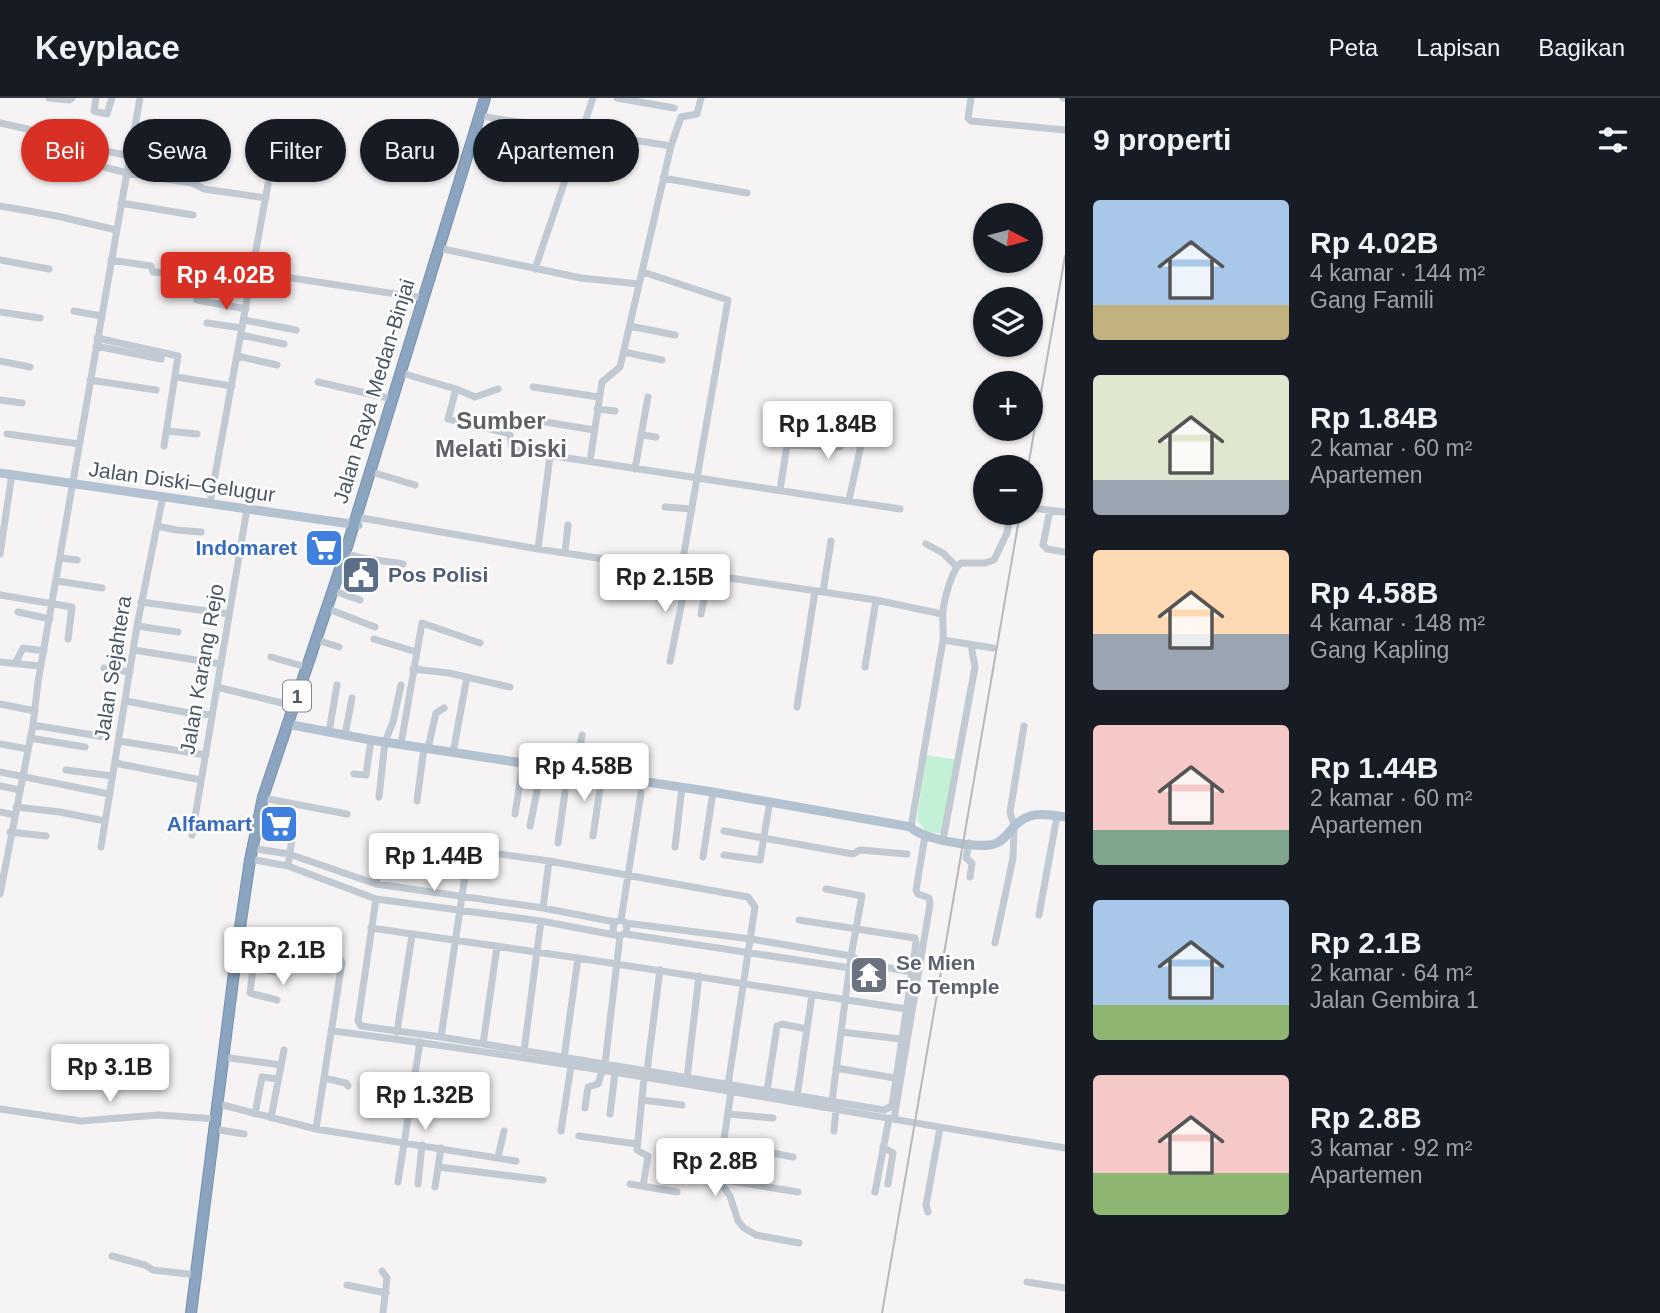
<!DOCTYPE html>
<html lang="id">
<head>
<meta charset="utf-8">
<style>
	body { margin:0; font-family:Arial,sans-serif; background:#20242c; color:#f1f3f6; height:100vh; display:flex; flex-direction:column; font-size:26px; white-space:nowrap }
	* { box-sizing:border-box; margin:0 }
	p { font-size:23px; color:#9ea1a6 }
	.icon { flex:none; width:38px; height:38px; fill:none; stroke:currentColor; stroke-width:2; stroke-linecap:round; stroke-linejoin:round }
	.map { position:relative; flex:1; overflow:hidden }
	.sheet { display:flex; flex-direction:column; background:#171b24; width:595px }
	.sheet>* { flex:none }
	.hud { position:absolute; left:21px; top:21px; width:665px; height:63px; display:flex; gap:14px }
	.needle { width:46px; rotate:97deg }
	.fabs { position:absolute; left:973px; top:105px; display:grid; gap:14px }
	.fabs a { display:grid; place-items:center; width:70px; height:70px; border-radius:50%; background:#171b24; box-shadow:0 2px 5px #0004; font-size:35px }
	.price { position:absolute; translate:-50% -60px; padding:0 16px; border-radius:7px; background:#fff; color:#222; font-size:23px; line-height:46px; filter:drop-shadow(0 2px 4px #0008) }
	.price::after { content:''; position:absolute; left:50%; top:42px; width:21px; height:16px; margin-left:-10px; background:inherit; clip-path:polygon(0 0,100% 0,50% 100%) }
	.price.selected { background:#d93025; color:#fff }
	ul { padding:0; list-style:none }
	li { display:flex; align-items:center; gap:21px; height:175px; padding:0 28px }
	li span { display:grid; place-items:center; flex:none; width:196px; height:140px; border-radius:7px; color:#555 }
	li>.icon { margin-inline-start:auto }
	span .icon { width:84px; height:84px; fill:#fffc; stroke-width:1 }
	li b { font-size:30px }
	h2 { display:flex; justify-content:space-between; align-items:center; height:84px; padding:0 28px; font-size:30px }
	.tag { padding:0 24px; border-radius:32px; background:#171b24; box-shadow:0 2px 5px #0004; font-size:24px; line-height:63px }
	.tag.selected { background:#d93025; color:#fff }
	header { display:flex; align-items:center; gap:42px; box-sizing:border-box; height:98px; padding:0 35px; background:#171b24; border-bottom:2px solid #363941 }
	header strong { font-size:33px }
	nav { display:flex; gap:38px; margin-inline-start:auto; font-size:24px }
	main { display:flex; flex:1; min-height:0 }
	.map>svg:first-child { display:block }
	.green { fill:#c3f1d5 }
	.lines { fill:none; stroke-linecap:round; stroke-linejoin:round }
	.highway-casing { stroke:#7690ad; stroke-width:12 }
	.minor { stroke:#c1cad2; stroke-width:7 }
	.major { stroke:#b3c2d1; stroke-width:9 }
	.highway { stroke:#8ba5c1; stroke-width:10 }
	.rail { stroke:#b5b8bd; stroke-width:2 }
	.labels { text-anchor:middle; stroke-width:5; stroke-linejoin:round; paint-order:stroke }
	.shield { fill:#fff; stroke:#808990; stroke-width:2 }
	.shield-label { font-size:19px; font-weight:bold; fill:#4a5661 }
	.street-label { font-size:21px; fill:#4a5661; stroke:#fff }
	.shop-label { font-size:21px; font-weight:bold; fill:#366cbe; stroke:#fff; text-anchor:end }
	.service-label { font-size:21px; font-weight:bold; fill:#4e5e75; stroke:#fff; text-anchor:start }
	.worship-label { font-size:21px; font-weight:bold; fill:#5b616d; stroke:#fff; text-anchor:start }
	.quarter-label { font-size:24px; font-weight:bold; fill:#5f6368; stroke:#fff }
</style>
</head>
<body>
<header>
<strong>Keyplace</strong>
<nav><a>Peta</a><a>Lapisan</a><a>Bagikan</a></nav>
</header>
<main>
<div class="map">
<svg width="1065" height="1215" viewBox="0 0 1065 1215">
	<rect width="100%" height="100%" fill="#f5f3f3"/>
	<!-- green -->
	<path class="green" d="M926,657L958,662L942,736L926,733L917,722Z"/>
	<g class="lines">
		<!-- highway casing -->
		<g class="highway-casing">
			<path id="highway" d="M191,1215L238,843L250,762L263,699L342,465L485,0"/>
		</g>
		<!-- minor -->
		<path class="minor" d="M49,0L69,2L72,0
			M96,0L94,13L107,16L112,0
			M617,0L674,10
			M971,0L968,20L971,23L1065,32
			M1063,0H1065
			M480,18L671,48
			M500,22L494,53L505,60
			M0,25L40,34L73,46L130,58
			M46,54L127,75L192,85L204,91L266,100
			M535,60L543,29
			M663,80L747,95
			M121,105L193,117
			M0,108L57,118L116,132
			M443,151L581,180L639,186
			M0,162L49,171
			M111,162L151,168L153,174L192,177
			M535,171L593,0
			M252,174L422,200
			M643,174L728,202L681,472
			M211,181L250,188
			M197,202L246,211
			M74,213L101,218
			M0,214L40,220
			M244,222L296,232
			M207,225L242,230
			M630,228L675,237
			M241,237L284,246
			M97,240L178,258L164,348
			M96,248L161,261
			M624,254L662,262
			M237,258L277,267
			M0,263L30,269
			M405,276L456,291L448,321L507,335L510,337L512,349L515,352L900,411
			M176,279L232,288
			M90,282L156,292
			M318,284L392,301
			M533,289L599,299
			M456,291L475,299L498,291
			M0,302L22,305
			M597,311L615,313
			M527,321L594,332
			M167,333L197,336
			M7,336L79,346
			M642,337L656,339
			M590,363L602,284L620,269L671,48L681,19L697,16L701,0
			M635,371L648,299
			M375,375L415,387
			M780,392L787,347L840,349L844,345L849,319
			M849,402L869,310
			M210,405L268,86
			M665,409L692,411
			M1031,410L1065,414
			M1050,412L1043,447L1047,451L1065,454
			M356,419L538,451L876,502L942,516
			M157,428L176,432L201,434
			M926,446L943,455L956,468
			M538,451L550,358
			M240,452L266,456
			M565,454L568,427
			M0,456L12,376
			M351,457C368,462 385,463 403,466
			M60,460L77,462
			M57,483L102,490
			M337,494L360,502
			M823,494L831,443
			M0,497L72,509L68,541
			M141,504L229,516
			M331,512L375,529
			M18,514L50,521
			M701,516L709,477
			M137,528L178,534
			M374,541L416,554
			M943,542L993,550
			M320,543L339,549
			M134,552L221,566
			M271,559L306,569
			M670,563L688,474
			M0,564L40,568
			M16,564L23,550L44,553
			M865,569L876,502
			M104,570L130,574
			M413,571L449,575L510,589
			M217,589L282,605
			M126,603L189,615L212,617
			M0,606L35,613
			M797,609L815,493
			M33,627L105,639
			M329,634L337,587
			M345,637L352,600
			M30,640L85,649
			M119,643L206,657
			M0,646L28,651
			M401,646L422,525L480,545
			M428,650L436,615L444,610
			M453,655L467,579
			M115,665L201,682
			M66,672L112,678
			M576,673L582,637
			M0,674L109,696
			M354,676L366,677L371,642
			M0,688L20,692
			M379,699L385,644L393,624L401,587
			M268,701L347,716
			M417,703L424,650
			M16,709L60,714L105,723
			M0,714L15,717
			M515,716L523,665
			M530,728L542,668
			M911,729L943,542C944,532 942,522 943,513C944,502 952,471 961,465H985L994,462L1007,435L1010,415
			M724,733L853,756L860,752L907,756
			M10,734L46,738
			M192,737L247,411
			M593,738L602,677
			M943,742L975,569L971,547
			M558,745L568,672
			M969,745L966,760L972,765L970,779
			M101,749L137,528L163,398
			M675,749L682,689
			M257,751L289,756L376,786L543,810L615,824
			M724,757L760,762L770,703
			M703,759L713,694
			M255,762L288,768L376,801L541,823L620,838L627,834L626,825L621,822L615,824L613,830L614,836
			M288,768L295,720
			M376,786L383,744L386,740L549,763L748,799L755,809L728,987
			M826,791L862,798L851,858L832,1003
			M0,796L33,627L38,584L140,0
			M376,801L358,923L361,928L441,939L884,1012L892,1008L912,874L916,845L915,840L799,822
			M543,810L549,763
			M1039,817L1057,718
			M621,822L641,695
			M626,825L751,841L851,858L867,866L912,874
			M371,830L578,860L906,911
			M626,836L850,870L866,866
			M245,844L339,860L342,864L316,1031
			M995,845L1013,760L1014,728L1010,714L1024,628
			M241,869L285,875L293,868L326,872
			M253,871L250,895L277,902
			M333,933C578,964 821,1010 1065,1050
			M397,934L412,837
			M841,934L901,941
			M441,939L469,751
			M483,946L497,849
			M524,953L541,823
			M230,960L281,967
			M564,960L578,860
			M605,966L620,838
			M836,970L895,980
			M647,973L660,872
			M324,980L346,985L348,988
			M687,980L699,878
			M767,993L777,928L782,926L807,931
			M731,994L718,1081L730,1098L738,1123L744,1130L756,1137L799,1145
			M797,998L812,897
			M642,1002L682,1007
			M223,1007L316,1031L516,1063
			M585,1010L588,989L598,986L602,973
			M0,1011L81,1023L158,1017L217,1021
			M255,1016L262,979L278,981
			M610,1016L615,975
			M729,1016L773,1020
			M271,1020L284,952
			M894,1021L930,806L929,800L918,796L916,792L925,738
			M220,1032L244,1036
			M561,1033L571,968
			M834,1033L836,1010
			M579,1038L637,1046
			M724,1046L793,1059
			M883,1049L893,1055L888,1086
			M498,1059L504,1033
			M439,1069L543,1082
			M718,1081L798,1094
			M398,1084L420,944
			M418,1086L422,1047
			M630,1086L677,1094
			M643,1088L648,1058L637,1052L644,980
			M435,1089L441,1050
			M875,1094L889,1020
			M928,1114L926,1107L940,1030
			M112,1158L145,1167L153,1172L197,1177
			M382,1173L387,1180L383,1215
			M1027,1184L1065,1190
			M347,1187L386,1195"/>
		<!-- major -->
		<path class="major" d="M0,375L358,427
			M287,626L371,642L713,694L911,729C920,741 979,751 994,746C1002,744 1006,738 1011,732C1026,713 1043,715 1065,719"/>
		<!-- highway -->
		<use href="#highway" class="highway"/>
		<!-- rail -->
		<path class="rail" d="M1028,369L1065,158
			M882,1215L1020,415"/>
	</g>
	<!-- icons -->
	<defs>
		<g id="supermarket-square" transform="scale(2.0125)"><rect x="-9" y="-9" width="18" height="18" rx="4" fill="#3f7fe0" stroke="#fff"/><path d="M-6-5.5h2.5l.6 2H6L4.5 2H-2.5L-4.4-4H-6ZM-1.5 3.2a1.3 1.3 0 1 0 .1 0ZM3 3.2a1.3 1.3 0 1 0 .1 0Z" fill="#fff"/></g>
		<g id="civic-square" transform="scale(2.0125)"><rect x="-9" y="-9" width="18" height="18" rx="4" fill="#5c6f8a" stroke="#fff"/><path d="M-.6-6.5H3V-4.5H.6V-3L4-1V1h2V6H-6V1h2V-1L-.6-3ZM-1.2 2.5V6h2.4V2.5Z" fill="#fff"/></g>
		<g id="temple-square" transform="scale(2.0125)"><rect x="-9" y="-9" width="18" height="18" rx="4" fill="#6b7280" stroke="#fff"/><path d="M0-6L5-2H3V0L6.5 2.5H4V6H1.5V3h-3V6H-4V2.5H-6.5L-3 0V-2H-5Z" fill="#fff"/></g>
	</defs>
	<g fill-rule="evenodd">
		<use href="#supermarket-square" x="324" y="450"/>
		<use href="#civic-square" x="361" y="477"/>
		<use href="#supermarket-square" x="279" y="726"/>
		<use href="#temple-square" x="869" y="877"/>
	</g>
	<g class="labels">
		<!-- shield labels -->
		<rect class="shield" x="283" y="582.5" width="28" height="31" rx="5"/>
		<g class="shield-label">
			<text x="297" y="605">1</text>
		</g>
		<!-- street labels -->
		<g class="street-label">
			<text transform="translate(374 293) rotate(-73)" y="7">Jalan Raya Medan-Binjai</text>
			<text transform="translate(182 384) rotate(8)" y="7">Jalan Diski–Gelugur</text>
			<text transform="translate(113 570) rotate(-81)" y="7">Jalan Sejahtera</text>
			<text transform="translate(202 571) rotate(-80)" y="7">Jalan Karang Rejo</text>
		</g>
		<!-- shop labels -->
		<g class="shop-label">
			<text x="297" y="457">Indomaret</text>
			<text x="252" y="733">Alfamart</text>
		</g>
		<!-- service labels -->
		<g class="service-label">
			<text x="388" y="484">Pos Polisi</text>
		</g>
		<!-- worship labels -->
		<g class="worship-label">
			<text x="896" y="872">Se Mien<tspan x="896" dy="24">Fo Temple</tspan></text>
		</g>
		<!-- quarter labels -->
		<g class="quarter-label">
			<text x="501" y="331">Sumber<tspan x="501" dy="28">Melati Diski</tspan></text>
		</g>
	</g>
</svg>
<div class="fabs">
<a><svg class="needle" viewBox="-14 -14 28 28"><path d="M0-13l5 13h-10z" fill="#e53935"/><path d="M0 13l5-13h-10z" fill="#9ea1a6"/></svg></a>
<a><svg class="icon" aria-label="layers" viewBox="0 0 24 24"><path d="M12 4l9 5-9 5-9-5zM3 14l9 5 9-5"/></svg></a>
<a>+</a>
<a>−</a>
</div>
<b class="price selected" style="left:226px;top:214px">Rp 4.02B</b>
<b class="price" style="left:828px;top:363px">Rp 1.84B</b>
<b class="price" style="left:665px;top:516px">Rp 2.15B</b>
<b class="price" style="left:584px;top:705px">Rp 4.58B</b>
<b class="price" style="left:434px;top:795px">Rp 1.44B</b>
<b class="price" style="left:283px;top:889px">Rp 2.1B</b>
<b class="price" style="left:110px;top:1006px">Rp 3.1B</b>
<b class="price" style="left:425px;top:1034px">Rp 1.32B</b>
<b class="price" style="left:715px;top:1100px">Rp 2.8B</b>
<div class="hud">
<a class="tag selected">Beli</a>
<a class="tag">Sewa</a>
<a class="tag">Filter</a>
<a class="tag">Baru</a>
<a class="tag">Apartemen</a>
</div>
</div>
<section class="sheet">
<h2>9 properti<svg class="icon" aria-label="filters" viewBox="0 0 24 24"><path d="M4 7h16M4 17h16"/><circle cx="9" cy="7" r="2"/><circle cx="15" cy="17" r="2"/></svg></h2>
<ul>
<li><span style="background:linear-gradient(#a9c7e8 75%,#c2b280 0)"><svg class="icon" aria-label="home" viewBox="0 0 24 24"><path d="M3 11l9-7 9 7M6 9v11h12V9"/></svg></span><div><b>Rp 4.02B</b><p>4 kamar · 144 m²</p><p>Gang Famili</p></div></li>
<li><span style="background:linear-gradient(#dfe7d0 75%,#9aa5b1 0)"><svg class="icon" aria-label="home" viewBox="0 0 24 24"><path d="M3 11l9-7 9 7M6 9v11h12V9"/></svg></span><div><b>Rp 1.84B</b><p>2 kamar · 60 m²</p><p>Apartemen</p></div></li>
<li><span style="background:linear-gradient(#ffd9b3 60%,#9aa5b1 0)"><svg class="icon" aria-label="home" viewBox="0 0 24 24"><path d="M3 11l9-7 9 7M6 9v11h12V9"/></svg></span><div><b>Rp 4.58B</b><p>4 kamar · 148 m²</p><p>Gang Kapling</p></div></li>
<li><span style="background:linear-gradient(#f6c9c9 75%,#7fa58c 0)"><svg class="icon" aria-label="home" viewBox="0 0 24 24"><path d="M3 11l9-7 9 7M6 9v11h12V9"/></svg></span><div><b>Rp 1.44B</b><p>2 kamar · 60 m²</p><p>Apartemen</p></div></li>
<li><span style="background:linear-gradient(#a9c7e8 75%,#8fb573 0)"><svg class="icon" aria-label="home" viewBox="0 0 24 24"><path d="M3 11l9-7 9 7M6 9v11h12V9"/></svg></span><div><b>Rp 2.1B</b><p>2 kamar · 64 m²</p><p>Jalan Gembira 1</p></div></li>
<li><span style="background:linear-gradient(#f6c9c9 70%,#8fb573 0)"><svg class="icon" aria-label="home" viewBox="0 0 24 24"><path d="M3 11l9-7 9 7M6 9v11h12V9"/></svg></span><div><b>Rp 2.8B</b><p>3 kamar · 92 m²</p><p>Apartemen</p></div></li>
</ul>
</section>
</main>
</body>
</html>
